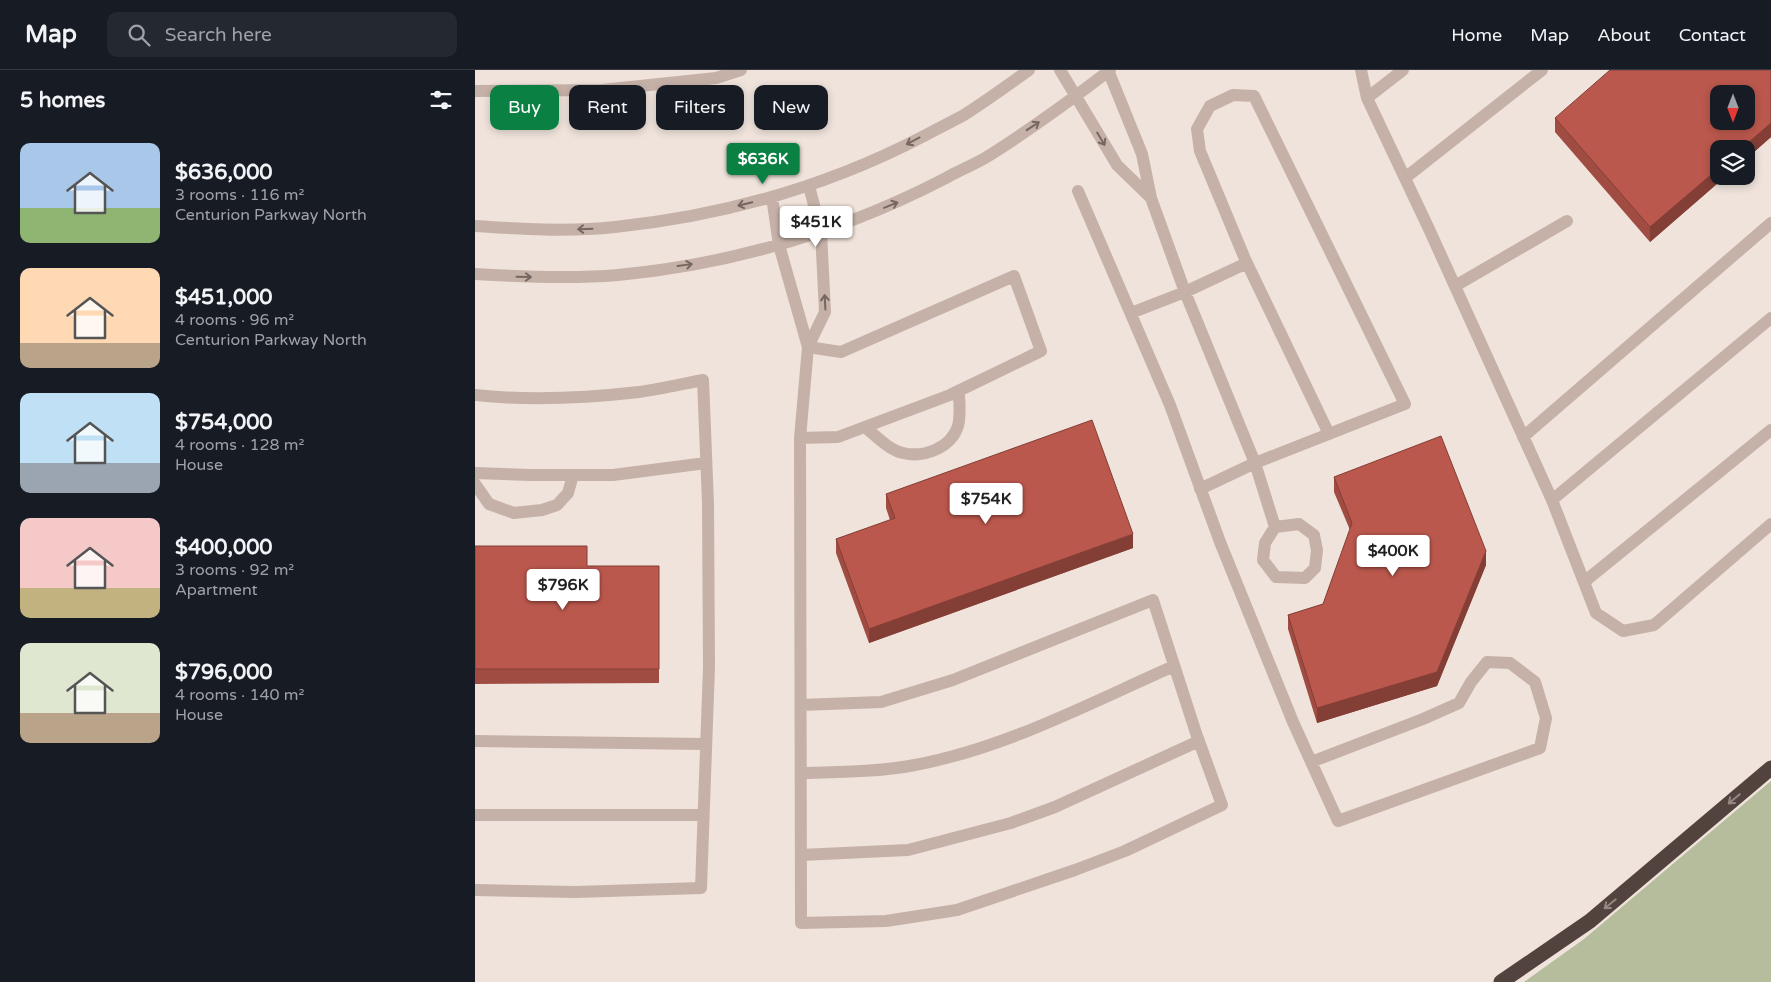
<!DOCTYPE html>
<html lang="en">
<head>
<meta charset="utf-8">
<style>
	body { margin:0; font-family:"Varela Round",sans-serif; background:#242831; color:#f1f3f6; height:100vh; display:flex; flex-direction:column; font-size:19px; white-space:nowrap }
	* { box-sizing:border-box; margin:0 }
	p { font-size:16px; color:#9ea1a6 }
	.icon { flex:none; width:28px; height:28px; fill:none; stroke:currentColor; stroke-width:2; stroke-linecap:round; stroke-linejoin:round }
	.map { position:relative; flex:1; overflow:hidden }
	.drawer { display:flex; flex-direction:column; background:#171b24; width:475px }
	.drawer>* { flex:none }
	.top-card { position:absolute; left:15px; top:15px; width:475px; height:45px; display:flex; gap:10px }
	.needle { width:32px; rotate:180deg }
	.fabs { position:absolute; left:1235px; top:15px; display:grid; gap:10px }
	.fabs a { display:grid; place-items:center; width:45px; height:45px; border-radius:10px; background:#171b24; box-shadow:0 2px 8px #0003; font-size:25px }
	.price { position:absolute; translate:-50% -42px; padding:0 11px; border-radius:5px; background:#fff; color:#222; font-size:16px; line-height:32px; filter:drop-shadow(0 1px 2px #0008) }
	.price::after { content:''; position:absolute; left:50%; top:30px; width:15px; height:11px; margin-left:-8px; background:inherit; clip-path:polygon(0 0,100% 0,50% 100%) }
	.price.active { background:#0b8043; color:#fff }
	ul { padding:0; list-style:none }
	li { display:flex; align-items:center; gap:15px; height:125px; padding:0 20px }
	li span { display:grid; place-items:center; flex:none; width:140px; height:100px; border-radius:10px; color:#555 }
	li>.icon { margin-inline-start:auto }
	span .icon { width:60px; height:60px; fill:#fffc; stroke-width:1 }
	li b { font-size:21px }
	h2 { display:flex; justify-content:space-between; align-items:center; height:60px; padding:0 20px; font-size:21px }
	.chip { padding:0 18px; border-radius:10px; background:#171b24; box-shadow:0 2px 8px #0003; font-size:18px; line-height:45px }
	.chip.active { background:#0b8043; color:#fff }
	header { display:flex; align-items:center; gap:30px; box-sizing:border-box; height:70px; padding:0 25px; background:#171b24; border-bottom:1px solid #363941 }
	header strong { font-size:24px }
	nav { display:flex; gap:28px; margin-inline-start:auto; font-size:18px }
	.search { width:350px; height:45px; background:#242831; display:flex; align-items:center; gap:12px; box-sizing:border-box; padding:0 18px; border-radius:10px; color:#9ea1a6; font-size:19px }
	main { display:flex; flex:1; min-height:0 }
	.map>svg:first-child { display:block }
	.green { fill:#b6bd9c }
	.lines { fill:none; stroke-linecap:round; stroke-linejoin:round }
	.minor { stroke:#c6b1a8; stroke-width:12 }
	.highway { stroke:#53433f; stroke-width:15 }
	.wall { fill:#a14c42 }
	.shaded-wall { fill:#833e36 }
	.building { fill:#bb584d; stroke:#833e36; fill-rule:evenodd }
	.oneway { stroke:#756661 }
	.oneway2 { stroke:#958782 }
</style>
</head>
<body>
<header>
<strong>Map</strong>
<div class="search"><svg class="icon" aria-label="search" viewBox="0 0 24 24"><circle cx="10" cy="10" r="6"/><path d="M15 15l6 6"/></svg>Search here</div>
<nav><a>Home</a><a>Map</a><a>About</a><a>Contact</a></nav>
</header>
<main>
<section class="drawer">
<h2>5 homes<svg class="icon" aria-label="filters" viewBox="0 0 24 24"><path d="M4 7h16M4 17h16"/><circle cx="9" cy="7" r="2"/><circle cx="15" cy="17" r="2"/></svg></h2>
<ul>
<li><span style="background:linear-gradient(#a9c7e8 65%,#8fb573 0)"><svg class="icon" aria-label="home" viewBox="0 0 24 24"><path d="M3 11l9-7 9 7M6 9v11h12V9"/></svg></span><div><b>$636,000</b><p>3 rooms · 116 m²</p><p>Centurion Parkway North</p></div></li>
<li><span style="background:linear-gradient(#ffd9b3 75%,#b9a48a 0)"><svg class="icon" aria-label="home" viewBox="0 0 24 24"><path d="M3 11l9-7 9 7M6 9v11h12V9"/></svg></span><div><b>$451,000</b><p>4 rooms · 96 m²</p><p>Centurion Parkway North</p></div></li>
<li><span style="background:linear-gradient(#bfe0f5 70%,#9aa5b1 0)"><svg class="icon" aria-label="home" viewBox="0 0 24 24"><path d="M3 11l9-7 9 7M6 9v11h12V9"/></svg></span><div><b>$754,000</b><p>4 rooms · 128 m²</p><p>House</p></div></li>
<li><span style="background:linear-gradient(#f6c9c9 70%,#c2b280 0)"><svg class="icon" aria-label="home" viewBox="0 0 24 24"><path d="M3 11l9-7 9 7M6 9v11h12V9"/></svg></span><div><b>$400,000</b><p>3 rooms · 92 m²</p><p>Apartment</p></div></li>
<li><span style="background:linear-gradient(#dfe7d0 70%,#b9a48a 0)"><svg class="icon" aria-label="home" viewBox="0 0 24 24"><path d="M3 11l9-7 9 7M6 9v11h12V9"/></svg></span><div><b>$796,000</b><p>4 rooms · 140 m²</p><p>House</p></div></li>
</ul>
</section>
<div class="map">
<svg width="1296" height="912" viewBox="0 0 1296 912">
	<rect width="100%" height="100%" fill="#efe3db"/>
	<!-- green -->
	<path class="green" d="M1296,711V912H1049L1109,869Z"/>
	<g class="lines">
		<!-- minor -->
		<path class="minor" d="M585,0L642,95L676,128
			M633,0L667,84L676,128L710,222L780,393L930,334L779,26L758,25L735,36L722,59L725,81L770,189L854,364
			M886,0L892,28L954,159L1077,430L1296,248
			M0,21L127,20L241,8L266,0
			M892,28L928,0
			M930,108L1067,0
			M603,121L695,335L745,472L818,652L863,751L1065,678L1071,648L1060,612L1035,593L1012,592L996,612L984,633L948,649L836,692
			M297,127L304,175L333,277L325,368L363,367L475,325L566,281L539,206L366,282L333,277
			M0,156C46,159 93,162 140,157C248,146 353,116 449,66C462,59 476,52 489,45C511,31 533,15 554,0
			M0,204C48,207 96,209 143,205C258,194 369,161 471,108C485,100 501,94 515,85C556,59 596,30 635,0
			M980,216L1092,151
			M656,243L710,222L772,193
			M333,277L350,242L346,162L334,116
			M0,325C54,331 111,328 164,322C186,319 207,314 228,310L233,433L234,597L226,818L101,822L0,820
			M390,357C401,366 414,380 428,383C449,388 476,378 483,356C486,345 484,332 484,321
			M1048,367L1296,153
			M325,368L326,853L411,851L482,840L600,800L650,781L747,735L721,663L678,530L478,610L406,632L326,635
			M0,403L56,405H138L231,393
			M0,414L14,434L39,443L67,440L82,435L93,423L98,405
			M725,419L780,393L800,457
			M1077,430L1121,543L1148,561L1179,555L1296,454
			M824,454L839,465L842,480L840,498L830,508L801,507L788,490L790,473L800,457Z
			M1109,512L1296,360
			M0,671L231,674
			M326,703C364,702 403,702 440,695C531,678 615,633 699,596
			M0,745H228
			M326,785L433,780L536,753L580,737L724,671"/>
		<!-- highway -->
		<path class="highway" d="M1026,912L1115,851L1296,698"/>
	</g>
	<!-- wall -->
	<path class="wall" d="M1296,0V67L1271,89V79L1244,106H1251L1175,172L1080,62V48Z
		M859,407L1011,495L962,616L842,653L813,559V545L848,534L875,460L859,422Z
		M411,424L658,478L394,573L361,483V469L415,450L411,438Z
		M0,476L112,496H184V613L0,614Z"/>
	<!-- shaded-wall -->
	<path class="shaded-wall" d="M1296,53V67L1271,89V79H1266Z
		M1244,98V106H1251L1175,172V157Z
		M658,464V478L394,573V559Z
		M1011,481V495L962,616L842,653V638Z"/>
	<!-- building -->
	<path class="building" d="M1135,0H1296V53L1266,79H1244V98L1175,157L1080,48ZM1244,24H1271V51H1244Z
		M617,350L658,464L394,559L361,469L420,448L411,424Z
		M966,366L1011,481L962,602L842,638L813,545L848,534L877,453L859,407Z
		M0,476H112V496H184V599H0Z"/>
	<!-- one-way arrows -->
	<defs><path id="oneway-shaft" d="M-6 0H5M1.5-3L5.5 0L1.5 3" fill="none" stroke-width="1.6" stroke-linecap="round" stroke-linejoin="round" transform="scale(1.25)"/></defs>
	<g class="oneway">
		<use href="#oneway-shaft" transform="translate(558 56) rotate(-33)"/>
		<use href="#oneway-shaft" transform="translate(626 69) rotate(59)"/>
		<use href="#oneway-shaft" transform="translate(438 71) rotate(152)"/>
		<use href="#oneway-shaft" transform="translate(270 134) rotate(166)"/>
		<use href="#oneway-shaft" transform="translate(416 135) rotate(-22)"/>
		<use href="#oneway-shaft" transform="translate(110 159) rotate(178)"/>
		<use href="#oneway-shaft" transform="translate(210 195) rotate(-8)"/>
		<use href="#oneway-shaft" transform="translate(49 207) rotate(1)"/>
		<use href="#oneway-shaft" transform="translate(350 232) rotate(-93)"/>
	</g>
	<g class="oneway2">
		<use href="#oneway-shaft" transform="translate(1259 729) rotate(140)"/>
		<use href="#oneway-shaft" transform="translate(1135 834) rotate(141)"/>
	</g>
</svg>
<div class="fabs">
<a><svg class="needle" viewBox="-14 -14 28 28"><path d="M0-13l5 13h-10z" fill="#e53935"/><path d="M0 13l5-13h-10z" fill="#9ea1a6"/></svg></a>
<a><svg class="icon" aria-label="layers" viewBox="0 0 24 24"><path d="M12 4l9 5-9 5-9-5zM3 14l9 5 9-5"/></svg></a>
</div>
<b class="price active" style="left:288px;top:115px">$636K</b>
<b class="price" style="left:341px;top:178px">$451K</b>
<b class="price" style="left:511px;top:455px">$754K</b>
<b class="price" style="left:918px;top:507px">$400K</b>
<b class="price" style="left:88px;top:541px">$796K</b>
<div class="top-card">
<a class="chip active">Buy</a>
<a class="chip">Rent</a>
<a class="chip">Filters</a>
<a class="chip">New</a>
</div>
</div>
</main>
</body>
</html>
